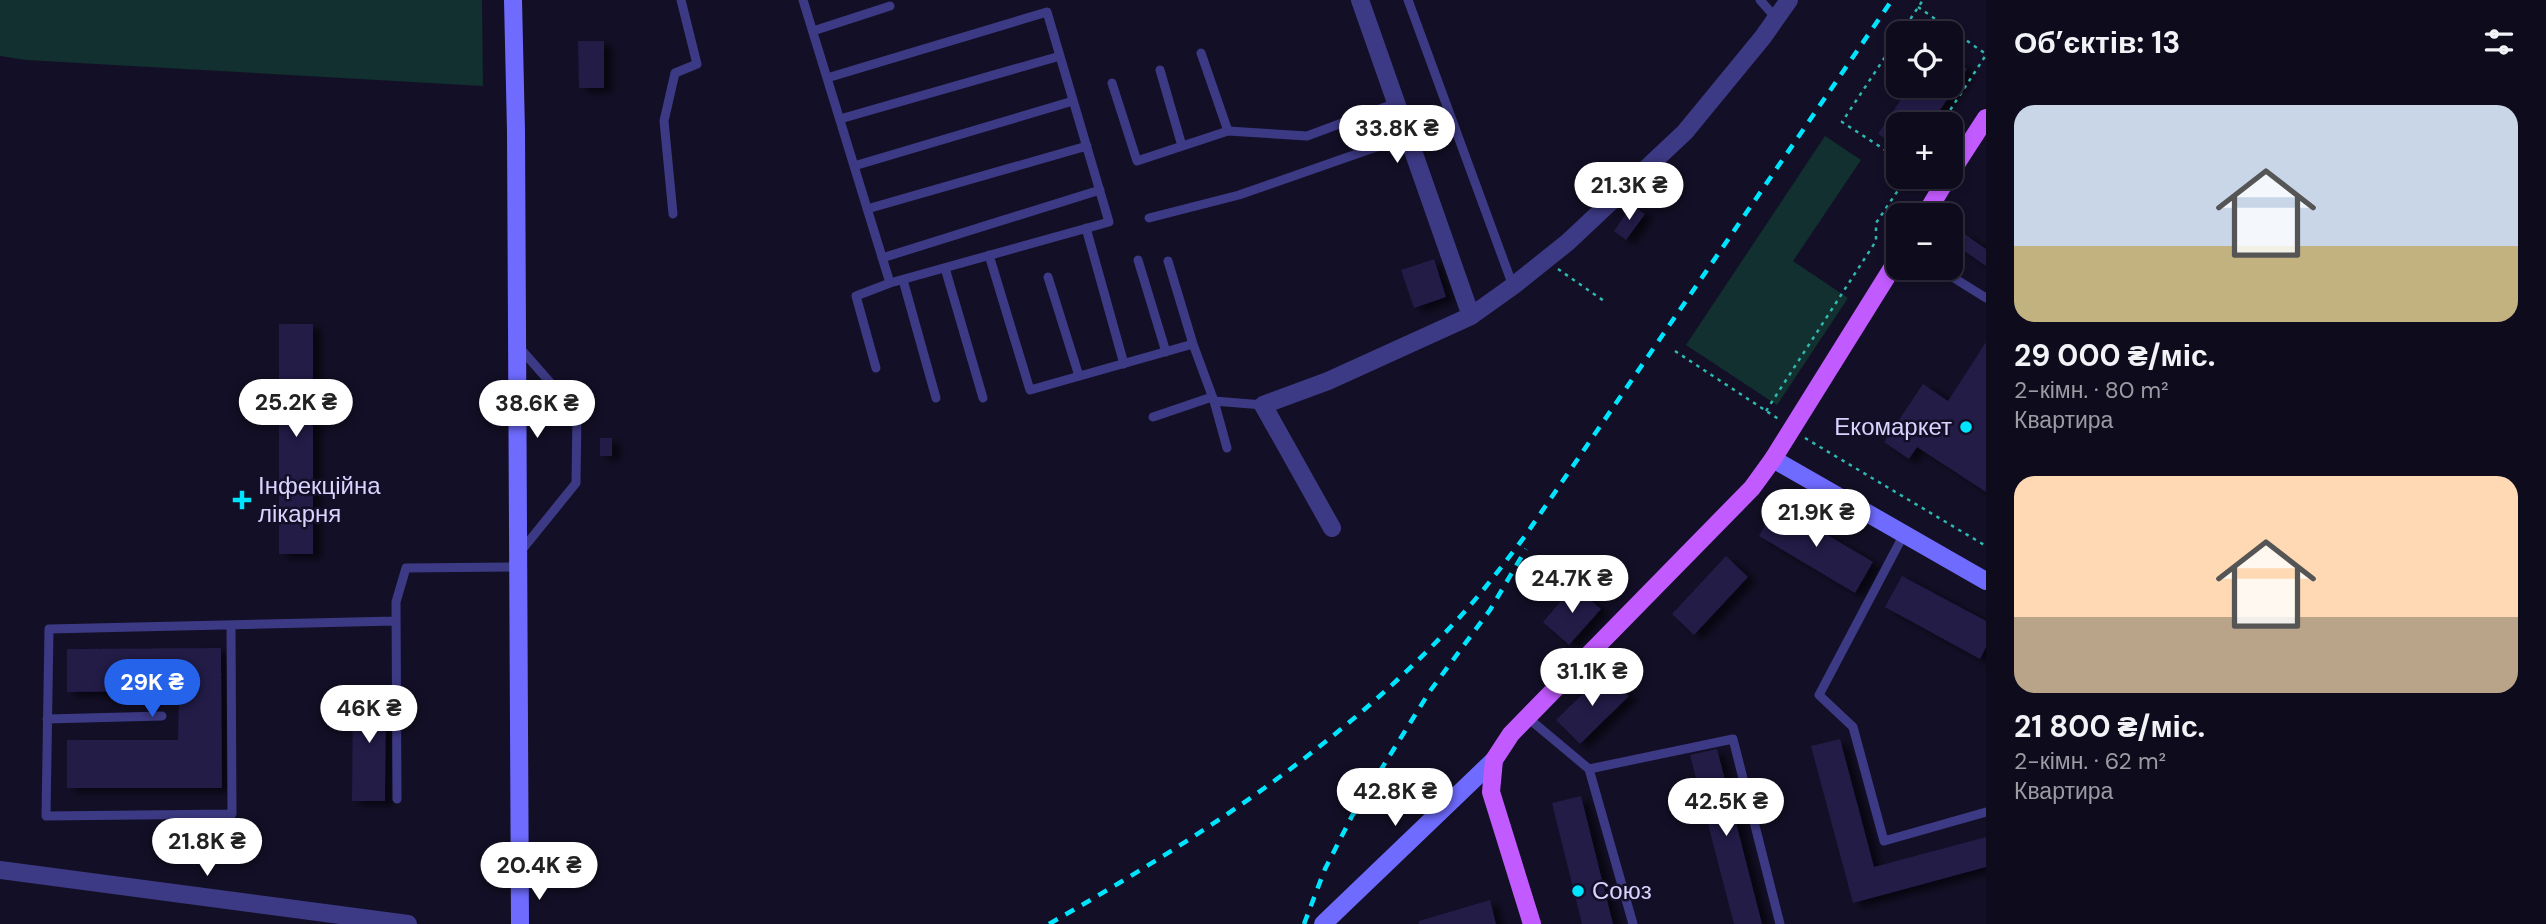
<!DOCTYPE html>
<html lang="uk">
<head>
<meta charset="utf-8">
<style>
	body { margin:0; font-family:"DM Sans",sans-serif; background:#1c1929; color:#f1f3f6; height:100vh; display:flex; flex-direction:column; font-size:26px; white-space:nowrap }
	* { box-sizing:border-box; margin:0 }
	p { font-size:23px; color:#9b9ba3 }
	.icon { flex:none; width:38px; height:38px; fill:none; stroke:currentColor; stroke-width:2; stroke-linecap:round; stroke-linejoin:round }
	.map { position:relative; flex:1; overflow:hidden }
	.sheet { display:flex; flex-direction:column; background:#0e0b1c; width:560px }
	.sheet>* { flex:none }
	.tools { position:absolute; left:1886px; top:21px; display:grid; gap:14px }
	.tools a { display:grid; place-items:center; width:77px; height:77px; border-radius:14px; background:#0e0b1c; box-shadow:0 4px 10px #0003,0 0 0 2px #2e2b3b; font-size:35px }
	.price { position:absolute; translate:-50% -60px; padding:0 16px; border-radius:24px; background:#fff; color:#222; font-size:23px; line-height:46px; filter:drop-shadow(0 2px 4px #0008) }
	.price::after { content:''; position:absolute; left:50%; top:42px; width:21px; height:16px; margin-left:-10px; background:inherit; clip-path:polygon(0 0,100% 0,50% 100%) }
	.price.on { background:#2563eb; color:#fff }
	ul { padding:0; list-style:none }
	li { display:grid; align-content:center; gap:14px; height:371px; padding:0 28px }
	li span { display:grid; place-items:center; height:217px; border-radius:21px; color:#555 }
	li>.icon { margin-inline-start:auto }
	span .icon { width:126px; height:126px; fill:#fffc; stroke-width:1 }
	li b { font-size:30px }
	h2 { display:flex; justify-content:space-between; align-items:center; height:84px; padding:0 28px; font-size:30px }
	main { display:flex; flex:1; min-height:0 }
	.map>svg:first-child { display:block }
	.green { fill:#12302f }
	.building { fill:#241b47; filter:url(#shadow) }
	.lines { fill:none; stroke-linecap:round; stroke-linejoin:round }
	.path { stroke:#2fb8b0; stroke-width:2.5; stroke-dasharray:3.5 5; stroke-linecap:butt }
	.lane { stroke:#3d3a85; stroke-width:9 }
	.street { stroke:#3d3a85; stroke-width:18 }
	.secondary { stroke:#6f6bff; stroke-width:18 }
	.primary { stroke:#c25bff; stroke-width:18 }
	.rail { stroke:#00e5ff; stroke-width:4.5; stroke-dasharray:10 9; stroke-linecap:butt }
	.poi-dot { fill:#00e5ff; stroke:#130f26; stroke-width:2.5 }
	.labels { text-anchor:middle; stroke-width:5; stroke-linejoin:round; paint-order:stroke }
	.poi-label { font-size:24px; fill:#d9d4ff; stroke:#130f26; text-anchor:start }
</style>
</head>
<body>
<main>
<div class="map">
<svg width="1986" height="924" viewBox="0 0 1986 924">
	<defs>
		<filter id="shadow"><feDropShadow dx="8" dy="4.5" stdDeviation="3.5" flood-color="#0009"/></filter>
	</defs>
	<rect width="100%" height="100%" fill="#130f26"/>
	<!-- green -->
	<path class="green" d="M0,0H482L483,86L26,60L0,56Z
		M1825,136L1861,160L1793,261L1848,298L1777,405L1686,345Z"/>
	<!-- building -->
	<path class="building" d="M578,41H604V88H579Z
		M1951,58L1967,69L1931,124H1899V147L1878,134L1910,86H1951Z
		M1632,205L1645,214L1626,240L1614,231Z
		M1963,233L1986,249V266L1954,244Z
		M1434,259L1446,297L1414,308L1401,270Z
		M279,324H313V554H279Z
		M1986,342V492L1917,447L1909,459L1884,442L1923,384L1948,401Z
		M600,438H612V456H600Z
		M1777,505L1873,562L1855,593L1759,536Z
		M1726,556L1748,577L1694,635L1672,614Z
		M1902,576L1986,621V647L1980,659L1885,607Z
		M1574,586L1601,609L1569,645L1543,622Z
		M221,648L222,788H67V740H178L179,691L67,692V649Z
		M1605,672L1629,696L1580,744L1556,720Z
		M353,689L386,690L385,801H352Z
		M1840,739L1874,867L1986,837V867L1853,903L1811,746Z
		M1717,749L1762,924H1734L1690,755Z
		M1581,796L1613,924H1582L1552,803Z
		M1490,900L1496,924H1419V921Z"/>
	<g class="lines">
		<!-- path -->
		<path class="path" d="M1918,7L1986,54
			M1901,33L1923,0
			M1899,36L1842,122L1899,159
			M1941,124L1986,55
			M1558,269L1604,301
			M1675,351L1780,420
			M1766,411L1876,241V223L1907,177
			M1805,438L1986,546"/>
		<!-- lane -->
		<path class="lane" d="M803,0L890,283
			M1408,0L1513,286
			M1760,0L1776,18
			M813,31L890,6
			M1201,53L1228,131
			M1160,70L1182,146
			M827,78L1047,12L1109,222L890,283L856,296L876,368
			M1112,83L1137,161L1228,131L1307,136L1396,103
			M840,119L1060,56
			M854,166L1073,101
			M867,209L1087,146
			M673,214L664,121L675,73L697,64L681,0
			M1149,218L1239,195L1408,136
			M1086,228L1124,364
			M989,255L1030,390L1193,344L1214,401L1227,448
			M882,258L1100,190
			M1138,260L1166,352
			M1168,261L1193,344
			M945,268L983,398
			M1938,268L1986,298
			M1048,277L1079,376
			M903,280L936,398
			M519,347L577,413L576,483L521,551
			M1214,401L1263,405
			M1153,417L1212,397
			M1904,534L1819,695L1853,727L1884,841L1986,812
			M231,625L232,814L46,816L49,629L396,621
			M1528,718L1589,769L1633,924
			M47,719L162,716
			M1589,769L1733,739L1780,924
			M397,799L396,602L406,568L518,567"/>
		<!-- street -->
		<path class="street" d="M1360,0L1471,316
			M1332,528L1263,405L1328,381L1471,316L1513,286L1568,242L1685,132L1763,37L1789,0
			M0,870L408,924"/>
		<!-- secondary -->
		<path class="secondary" d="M513,0L516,131L520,924
			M1773,459L1986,581
			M1323,924L1494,760"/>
		<!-- primary -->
		<path class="primary" d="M1951,172L1986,118
			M1925,215L1948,177
			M1532,924L1491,792L1494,760L1511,734L1752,488L1773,459L1899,257"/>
		<!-- rail -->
		<path class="rail" d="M1049,924C1198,839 1341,746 1458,619C1482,593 1503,565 1525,536L1892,0
			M1304,924L1325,869L1352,816L1430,691L1490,610L1526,549"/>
	</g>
	<!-- markers -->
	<g class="poi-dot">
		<circle cx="1966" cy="427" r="7"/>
		<path d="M238.5 489.5h7v7h7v7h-7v7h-7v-7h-7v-7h7z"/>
		<circle cx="1578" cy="891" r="7"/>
	</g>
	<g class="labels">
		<!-- poi labels -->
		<g class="poi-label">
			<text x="1952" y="435" text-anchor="end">Екомаркет</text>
			<text x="258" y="494">Інфекційна<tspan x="258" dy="28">лікарня</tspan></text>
			<text x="1592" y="899">Союз</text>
		</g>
	</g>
</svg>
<div class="tools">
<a><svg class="icon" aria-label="locate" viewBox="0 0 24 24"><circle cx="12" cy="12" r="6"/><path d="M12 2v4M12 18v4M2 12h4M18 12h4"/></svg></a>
<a>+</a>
<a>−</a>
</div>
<b class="price" style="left:1397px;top:165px">33.8K ₴</b>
<b class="price" style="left:1629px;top:222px">21.3K ₴</b>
<b class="price" style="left:296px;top:439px">25.2K ₴</b>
<b class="price" style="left:537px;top:440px">38.6K ₴</b>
<b class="price" style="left:1816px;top:549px">21.9K ₴</b>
<b class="price" style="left:1572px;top:615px">24.7K ₴</b>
<b class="price" style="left:1592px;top:708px">31.1K ₴</b>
<b class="price on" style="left:152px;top:719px">29K ₴</b>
<b class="price" style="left:369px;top:745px">46K ₴</b>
<b class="price" style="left:1395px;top:828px">42.8K ₴</b>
<b class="price" style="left:1726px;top:838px">42.5K ₴</b>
<b class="price" style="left:207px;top:878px">21.8K ₴</b>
<b class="price" style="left:539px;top:902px">20.4K ₴</b>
</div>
<section class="sheet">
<h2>Об’єктів: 13<svg class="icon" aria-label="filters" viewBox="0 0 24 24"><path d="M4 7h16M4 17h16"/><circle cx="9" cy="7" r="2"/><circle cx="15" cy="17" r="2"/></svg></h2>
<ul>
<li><span style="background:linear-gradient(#c9d6e8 65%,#c2b280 0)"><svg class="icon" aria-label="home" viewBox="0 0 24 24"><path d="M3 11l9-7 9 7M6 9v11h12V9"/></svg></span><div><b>29 000 ₴/міс.</b><p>2-кімн. · 80 m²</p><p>Квартира</p></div></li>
<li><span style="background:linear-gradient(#ffd9b3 65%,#b9a48a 0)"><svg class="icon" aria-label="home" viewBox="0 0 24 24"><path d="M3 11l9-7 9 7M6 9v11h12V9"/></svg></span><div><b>21 800 ₴/міс.</b><p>2-кімн. · 62 m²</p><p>Квартира</p></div></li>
</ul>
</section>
</main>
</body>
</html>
